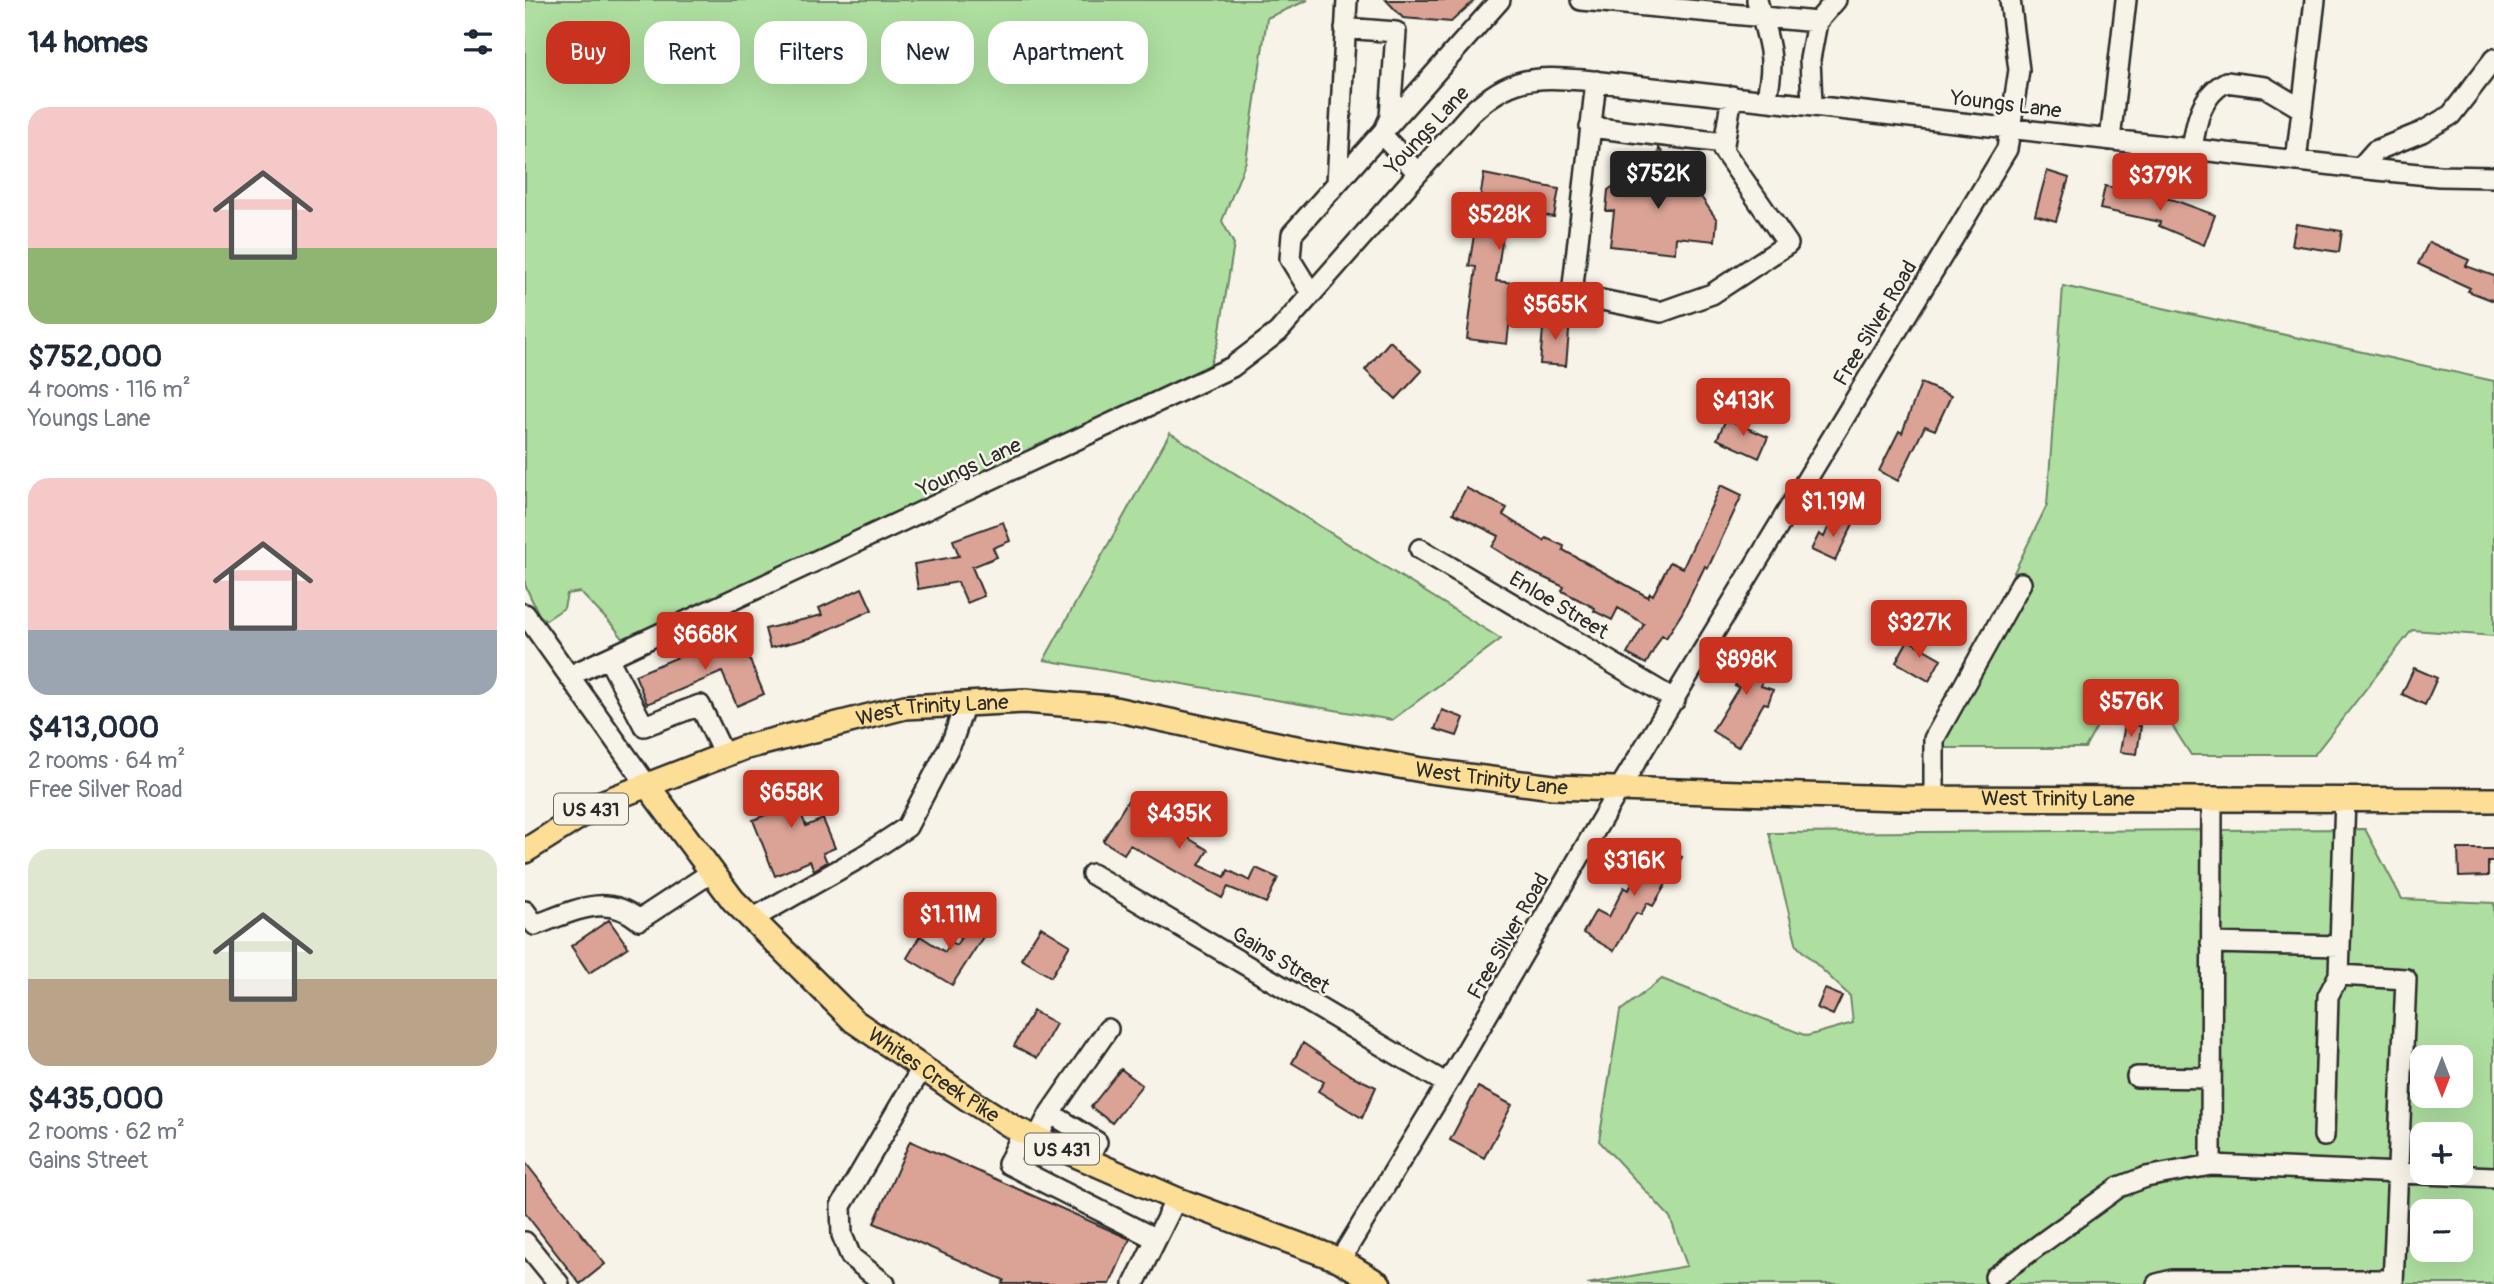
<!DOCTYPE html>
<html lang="en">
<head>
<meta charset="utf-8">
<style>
	body { margin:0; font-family:Pangolin,sans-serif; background:#f6f6f7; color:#1f2937; height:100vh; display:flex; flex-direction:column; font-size:26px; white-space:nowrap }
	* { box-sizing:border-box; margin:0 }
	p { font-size:23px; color:#747a83 }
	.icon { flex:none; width:38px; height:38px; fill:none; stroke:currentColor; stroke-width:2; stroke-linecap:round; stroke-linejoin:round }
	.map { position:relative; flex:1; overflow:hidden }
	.panel { display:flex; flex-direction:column; background:#fff; width:525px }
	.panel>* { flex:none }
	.guide { position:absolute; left:21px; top:21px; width:665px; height:63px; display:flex; gap:14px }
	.needle { width:46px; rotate:180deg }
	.controls { position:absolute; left:1885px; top:1045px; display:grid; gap:14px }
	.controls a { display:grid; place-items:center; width:63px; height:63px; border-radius:14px; background:#fff; box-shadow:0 7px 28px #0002; font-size:35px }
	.price { position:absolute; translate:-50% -60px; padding:0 16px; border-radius:7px; background:#c8321e; color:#fff; font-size:23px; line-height:46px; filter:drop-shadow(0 2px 4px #0008) }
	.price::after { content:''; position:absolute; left:50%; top:42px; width:21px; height:16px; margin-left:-10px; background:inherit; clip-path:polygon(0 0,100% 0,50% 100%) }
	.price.on { background:#222; color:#fff }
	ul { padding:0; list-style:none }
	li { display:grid; align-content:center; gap:14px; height:371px; padding:0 28px }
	li span { display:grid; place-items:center; height:217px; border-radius:21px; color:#555 }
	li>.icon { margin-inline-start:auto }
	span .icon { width:126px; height:126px; fill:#fffc; stroke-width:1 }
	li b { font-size:30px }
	h2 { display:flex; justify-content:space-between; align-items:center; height:84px; padding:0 28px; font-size:30px }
	.chip { padding:0 24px; border-radius:21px; background:#fff; box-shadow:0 7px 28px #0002; font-size:24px; line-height:63px }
	.chip.on { background:#c8321e; color:#fff }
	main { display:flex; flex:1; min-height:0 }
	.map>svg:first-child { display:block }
	.green { fill:#aedfa0; stroke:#6c8566; stroke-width:2; fill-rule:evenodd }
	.building { fill:#dba395; stroke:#2b2b2b; stroke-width:2 }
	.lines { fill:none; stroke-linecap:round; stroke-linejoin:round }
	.minor-casing { stroke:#2b2b2b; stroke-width:24 }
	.major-casing { stroke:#2b2b2b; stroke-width:28 }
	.minor { stroke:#f7f3e8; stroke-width:19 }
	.major { stroke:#fdde96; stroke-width:23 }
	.labels { text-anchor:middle; stroke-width:5; stroke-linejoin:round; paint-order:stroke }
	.shield { fill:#f7f3e8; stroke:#686764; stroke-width:2 }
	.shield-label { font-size:19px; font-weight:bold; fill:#2b2b2b }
	.street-label { font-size:21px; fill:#2b2b2b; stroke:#f7f3e8 }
</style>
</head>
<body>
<main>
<section class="panel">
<h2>14 homes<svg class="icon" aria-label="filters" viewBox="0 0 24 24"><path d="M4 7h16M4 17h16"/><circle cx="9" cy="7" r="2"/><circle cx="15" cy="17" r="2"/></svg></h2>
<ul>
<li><span style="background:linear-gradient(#f6c9c9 65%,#8fb573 0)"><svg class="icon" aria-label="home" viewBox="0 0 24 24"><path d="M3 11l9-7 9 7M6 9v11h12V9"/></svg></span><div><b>$752,000</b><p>4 rooms · 116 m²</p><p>Youngs Lane</p></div></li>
<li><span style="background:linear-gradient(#f6c9c9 70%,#9aa5b1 0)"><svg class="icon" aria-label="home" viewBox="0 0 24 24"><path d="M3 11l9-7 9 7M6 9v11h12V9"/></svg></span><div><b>$413,000</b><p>2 rooms · 64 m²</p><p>Free Silver Road</p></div></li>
<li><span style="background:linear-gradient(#dfe7d0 60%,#b9a48a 0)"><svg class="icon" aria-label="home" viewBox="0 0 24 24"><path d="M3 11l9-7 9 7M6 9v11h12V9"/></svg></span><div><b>$435,000</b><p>2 rooms · 62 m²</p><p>Gains Street</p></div></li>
</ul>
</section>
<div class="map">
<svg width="1969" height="1284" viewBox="0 0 1969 1284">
	<rect width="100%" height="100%" fill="#f7f3e8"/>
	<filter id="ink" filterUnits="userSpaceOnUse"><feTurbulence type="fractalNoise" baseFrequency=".0143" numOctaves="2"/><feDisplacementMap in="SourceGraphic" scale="14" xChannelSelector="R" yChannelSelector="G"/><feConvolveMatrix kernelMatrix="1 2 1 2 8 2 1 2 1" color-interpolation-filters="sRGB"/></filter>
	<g filter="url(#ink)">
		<!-- green -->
		<path class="green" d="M0,0H783L742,18L721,161L697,221L709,244L693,342L679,382L105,648L89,627L55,592L42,594L39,608L21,620L14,615L0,585Z
			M1538,286L1969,381V636L1887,630L1789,755H1666L1626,693L1589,696L1560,748H1403L1522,505Z
			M645,433L976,639L867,720L519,660Z
			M1840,829L1877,899L1969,903V1284H1062L1162,1266L1145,1217L1074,1141L1095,1011L1137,979L1282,1036L1328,1023L1325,996L1272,946L1244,833ZM1897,1057H1936V1096H1897ZM1897,1134H1936V1172H1897ZM1897,1211H1936V1250H1897Z"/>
		<!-- building -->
		<path class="building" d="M861,0H950L926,22L878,18Z
			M1134,148L1155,178H1163L1192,220L1190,241L1151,237L1150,253L1085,246L1089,211H1081L1083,190L1106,174L1131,176Z
			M1522,171L1544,178L1531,221L1510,215Z
			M959,174L1034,189L1029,217L982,209L971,281L989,283L982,344L942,339L951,267L944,266Z
			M1580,186L1649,200L1690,215L1679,245L1634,226L1635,222L1575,209Z
			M1771,224L1817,231L1814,252L1767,245Z
			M1904,242L1944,260L1941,266L1969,276V301L1943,291L1945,288L1893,264Z
			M1019,317L1045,320L1041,366L1015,364Z
			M865,341L897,371L871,399L840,370Z
			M1396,383L1426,396L1410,430L1400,426L1373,481L1354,471L1374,431L1377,433Z
			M1201,419L1243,437L1234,458L1192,439Z
			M1196,485L1217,495L1183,568L1180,566L1157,613L1141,638L1137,635L1121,664L1102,654L1119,624L1093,608L1087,620L1069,611L1070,608L1037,591L1039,587L1011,574L967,547L974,536L928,513L941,488L982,508L978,515L1019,541L1021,538L1039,546L1038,550L1123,597L1125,593L1128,595L1145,562L1158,568Z
			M1309,515L1328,524L1310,561L1286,550L1294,534L1299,537Z
			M478,522L485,541L468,548L472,557L447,567L459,596L442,603L433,582L393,589L389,564L434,556L428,540Z
			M337,588L347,610L285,638L245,648L240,629L297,615L294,608Z
			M213,632L239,694L212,706L197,672L122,704L110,675Z
			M1383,640L1416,659L1404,681L1371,662Z
			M1224,644L1247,651L1236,686L1248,690L1243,704L1239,703L1213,747L1187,731L1214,687L1210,686Z
			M1889,668L1912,678L1900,705L1877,694Z
			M917,710L939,718L932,736L910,729Z
			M1600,724L1616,726L1612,754L1595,752Z
			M279,773L284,784L267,791L281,826L298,819L310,848L298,853L302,862L289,870L285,861L250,876L228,820L248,812L237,786Z
			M605,797L662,828L658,835L683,850L674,865L700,877L703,870L725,881L731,868L753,878L741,903L703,887L697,898L605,845L599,854L578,841Z
			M1131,846L1157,857L1128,906L1122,903L1116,915L1111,913L1089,951L1058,933L1071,910L1084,917L1099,887L1104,890L1119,856L1126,858Z
			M1933,849H1968L1969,861H1963V876L1934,877Z
			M453,913L467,923L427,985L382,958L395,936L420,952L426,942L431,945Z
			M84,920L103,947L64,973L46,946Z
			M516,927L545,945L526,977L496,959Z
			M1300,989L1317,996L1308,1015L1292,1008Z
			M508,1011L531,1024L512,1058L489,1046Z
			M778,1043L825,1075L851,1087L837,1118L793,1091L799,1082L767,1063Z
			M596,1069L617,1085L587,1123L566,1107Z
			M953,1087L987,1105L959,1158L925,1140Z
			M385,1141L605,1239L585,1284H477L479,1280L349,1223Z
			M0,1162L80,1264L55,1284L0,1213Z"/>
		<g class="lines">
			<!-- minor casing -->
			<g class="minor-casing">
				<path id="minor" d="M1056,0L1292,22
					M1232,0C1243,42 1252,55 1241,100
					M820,28L871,32L865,117L857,135L893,173
					M1071,81L1047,294L1136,312L1187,294L1263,244L1198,150L1207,96
					M1287,104L1285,59L1292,22L1311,0
					M1065,127L1199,143
					M1585,140L1601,0
					M1667,149C1671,123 1675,96 1701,82L1740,87L1777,109
					M1771,161L1790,0
					M1835,168L1850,151L1897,132L1926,115L1969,59
					M812,183L822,0
					M786,293L765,259L767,234L975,0
					M895,549L1150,700
					M0,614L122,785
					M83,658L119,726L175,705L199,755
					M44,676L707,367L753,332L946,113C984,77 1009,76 1058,80L1852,170L1914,176L1969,177
					M1687,797L1686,1165L1969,1177
					M1409,798V739L1496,583
					M567,874L922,1084
					M0,911L10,925C47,912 80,892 114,920L187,872
					M227,919L338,856L382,827L428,739L440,704
					M1686,943L1815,946L1814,975
					M1815,946L1820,798
					M1612,1077L1686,1078
					M525,1113L583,1029
					M498,1132L483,1164L631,1239
					M1799,1136L1803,996L1814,975L1881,979L1868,1284
					M512,1138L525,1113L572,1142L563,1160
					M0,1242L34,1284
					M815,1260L922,1084L1093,791L1482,149L1494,70L1485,0
					M1470,1277L1594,1187L1621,1177L1686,1165
					M360,1284L326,1257L317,1235L316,1206L397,1068
					M609,1284L651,1199
					M1632,1284L1647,1280H1868"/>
			</g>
			<!-- major casing -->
			<g class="major-casing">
				<g id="major">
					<path id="s1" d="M122,785L208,900L329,1021L443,1099L491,1129L651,1199L815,1260L854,1284"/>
					<path id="s2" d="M0,851L76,803L218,748L380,707L500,701L585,708L761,746L897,770L1028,787L1374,798L1969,800"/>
				</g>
			</g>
			<!-- minor -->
			<use href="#minor" class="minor"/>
			<!-- major -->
			<use href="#major" class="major"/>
		</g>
	</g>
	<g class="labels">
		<!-- shield labels -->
		<g class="shield">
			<rect x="29" y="793.5" width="74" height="31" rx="5"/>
			<rect x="500" y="1133.5" width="74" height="31" rx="5"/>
		</g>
		<g class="shield-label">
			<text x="66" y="816">US 431</text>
			<text x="537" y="1156">US 431</text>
		</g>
		<!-- street labels -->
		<g class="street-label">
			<text transform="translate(1481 104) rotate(7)" y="7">Youngs Lane</text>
			<text transform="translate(902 130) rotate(-47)" y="7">Youngs Lane</text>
			<text transform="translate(1350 323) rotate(-59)" y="7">Free Silver Road</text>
			<text transform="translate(444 467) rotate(-25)" y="7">Youngs Lane</text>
			<text transform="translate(1034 605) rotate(31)" y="7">Enloe Street</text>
			<text dy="7" stroke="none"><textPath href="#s2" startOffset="436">West Trinity Lane</textPath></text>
			<text dy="7" stroke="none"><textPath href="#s2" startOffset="1003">West Trinity Lane</textPath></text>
			<text dy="7" stroke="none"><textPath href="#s2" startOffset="1570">West Trinity Lane</textPath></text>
			<text transform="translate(983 936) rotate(-60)" y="7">Free Silver Road</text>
			<text transform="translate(756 960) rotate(31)" y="7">Gains Street</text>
			<text dy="7" stroke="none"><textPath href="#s1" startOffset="411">Whites Creek Pike</textPath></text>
		</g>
	</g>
</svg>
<div class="controls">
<a><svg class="needle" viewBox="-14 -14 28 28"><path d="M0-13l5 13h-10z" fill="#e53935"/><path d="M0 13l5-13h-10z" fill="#747a83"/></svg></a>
<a>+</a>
<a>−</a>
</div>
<b class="price on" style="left:1133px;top:211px">$752K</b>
<b class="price" style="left:1635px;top:213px">$379K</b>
<b class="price" style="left:974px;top:252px">$528K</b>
<b class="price" style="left:1030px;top:342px">$565K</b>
<b class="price" style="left:1218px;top:438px">$413K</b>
<b class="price" style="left:1308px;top:539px">$1.19M</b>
<b class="price" style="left:1394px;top:660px">$327K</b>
<b class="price" style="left:180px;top:672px">$668K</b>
<b class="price" style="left:1221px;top:697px">$898K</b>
<b class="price" style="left:1606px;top:739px">$576K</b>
<b class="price" style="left:266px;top:830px">$658K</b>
<b class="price" style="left:654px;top:851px">$435K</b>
<b class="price" style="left:1109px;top:898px">$316K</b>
<b class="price" style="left:425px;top:952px">$1.11M</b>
<div class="guide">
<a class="chip on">Buy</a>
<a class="chip">Rent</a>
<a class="chip">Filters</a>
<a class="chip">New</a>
<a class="chip">Apartment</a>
</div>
</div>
</main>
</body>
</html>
